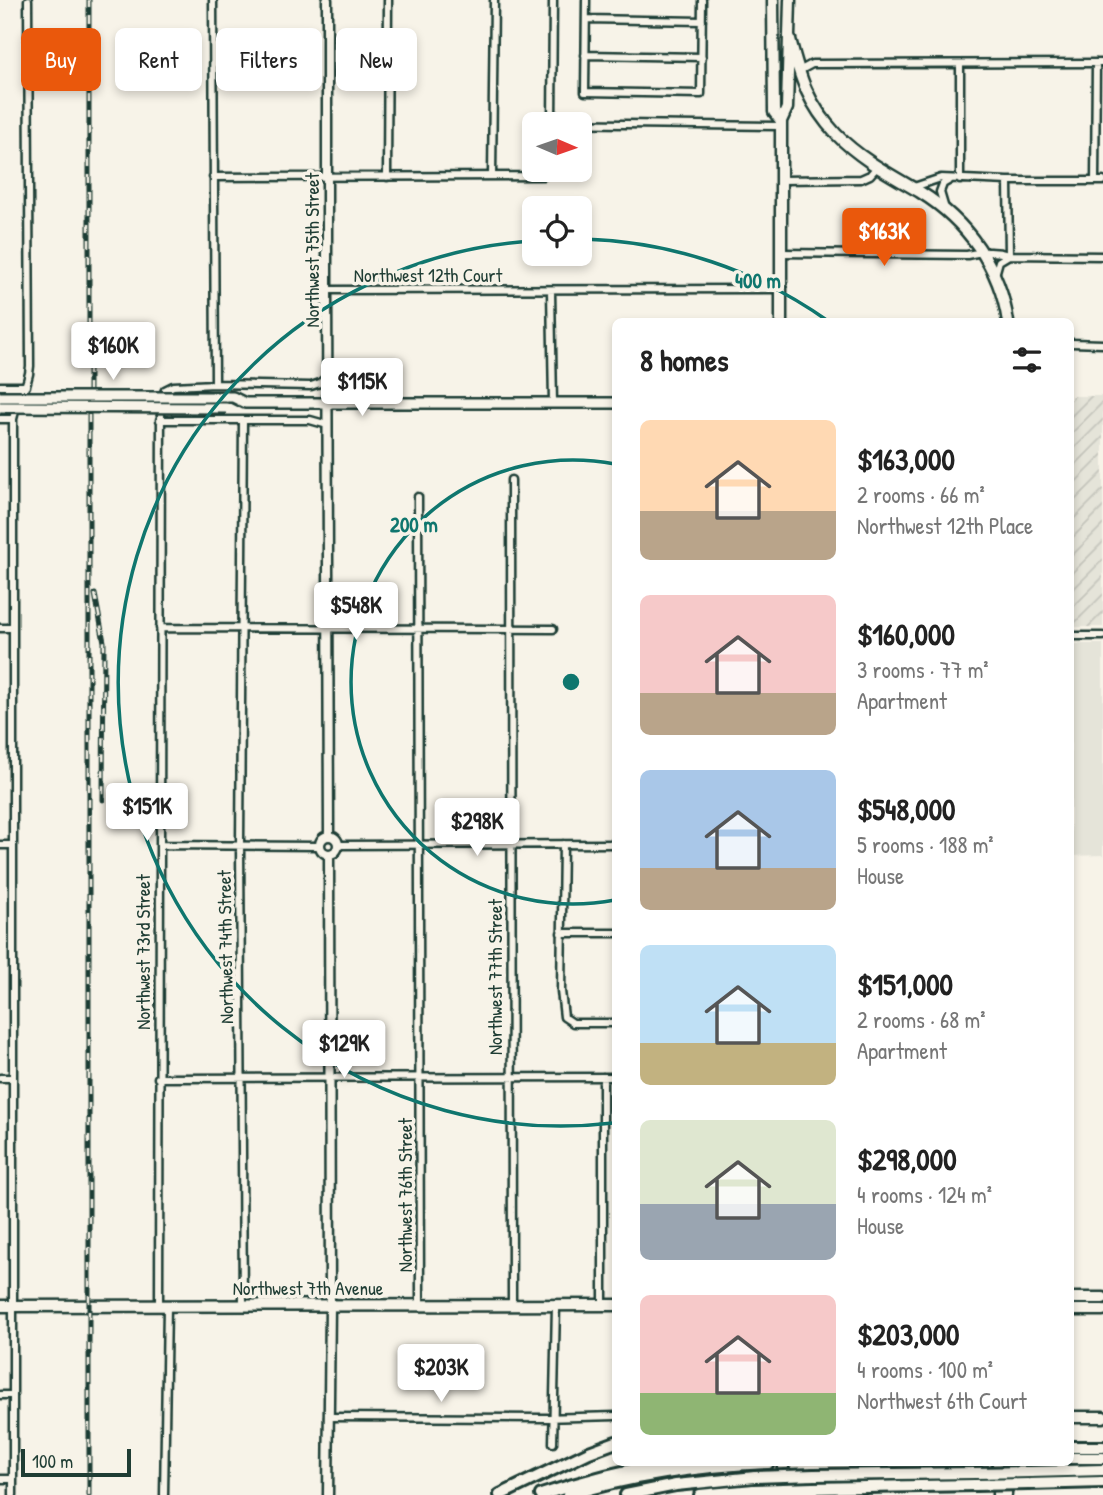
<!DOCTYPE html>
<html lang="en">
<head>
<meta charset="utf-8">
<style>
	body { margin:0; font-family:"Patrick Hand",sans-serif; background:#f6f6f6; color:#222; height:100vh; display:flex; flex-direction:column; font-size:26px; white-space:nowrap }
	* { box-sizing:border-box; margin:0 }
	p { font-size:23px; color:#767676 }
	.icon { flex:none; width:38px; height:38px; fill:none; stroke:currentColor; stroke-width:2; stroke-linecap:round; stroke-linejoin:round }
	.map { position:relative; flex:1; overflow:hidden }
	.panel { position:absolute; left:612px; top:318px; width:462px; height:1148px; display:flex; flex-direction:column; background:#fff; border-radius:10px; box-shadow:0 4px 10px #0003 }
	.panel>* { flex:none }
	.guide { position:absolute; left:21px; top:28px; width:486px; height:63px; display:flex; gap:14px }
	.needle { width:46px; rotate:92deg }
	.fabs { position:absolute; left:522px; top:112px; display:grid; gap:14px }
	.fabs a { display:grid; place-items:center; width:70px; height:70px; border-radius:10px; background:#fff; box-shadow:0 4px 10px #0003; font-size:35px }
	.scale { position:absolute; left:21px; bottom:18px; width:110px; box-sizing:border-box; padding-left:7px; border:4px solid #1f3d34; border-top:0; font-size:19px; line-height:24px; white-space:nowrap; color:#1f3d34; -webkit-text-stroke:5px #f7f3e8; paint-order:stroke }
	.price { position:absolute; translate:-50% -60px; padding:0 16px; border-radius:7px; background:#fff; color:#222; font-size:23px; line-height:46px; filter:drop-shadow(0 2px 4px #0008) }
	.price::after { content:''; position:absolute; left:50%; top:42px; width:21px; height:16px; margin-left:-10px; background:inherit; clip-path:polygon(0 0,100% 0,50% 100%) }
	.price.current { background:#ea580c; color:#fff }
	ul { padding:0; list-style:none }
	li { display:flex; align-items:center; gap:21px; height:175px; padding:0 28px }
	li span { display:grid; place-items:center; flex:none; width:196px; height:140px; border-radius:10px; color:#555 }
	li>.icon { margin-inline-start:auto }
	span .icon { width:84px; height:84px; fill:#fffc; stroke-width:1 }
	li b { font-size:30px }
	h2 { display:flex; justify-content:space-between; align-items:center; height:84px; padding:0 28px; font-size:30px }
	.pill { padding:0 24px; border-radius:10px; background:#fff; box-shadow:0 4px 10px #0003; font-size:24px; line-height:63px }
	.pill.current { background:#ea580c; color:#fff }
	.map>svg:first-child { display:block }
	.built { fill:#e5e4d9 }
	.industrial { fill:url(#industrial-furrows) }
	.lines { fill:none; stroke-linecap:round; stroke-linejoin:round }
	.minor-casing { stroke:#1f3d34; stroke-width:11 }
	.tertiary-casing { stroke:#1f3d34; stroke-width:13 }
	.secondary-casing { stroke:#1f3d34; stroke-width:14 }
	.primary-casing { stroke:#1f3d34; stroke-width:15 }
	.motorway-casing { stroke:#1f3d34; stroke-width:16 }
	.minor { stroke:#f7f3e8; stroke-width:6 }
	.tertiary { stroke:#f7f3e8; stroke-width:8 }
	.secondary { stroke:#f7f3e8; stroke-width:9 }
	.primary { stroke:#f7f3e8; stroke-width:10 }
	.motorway { stroke:#f7f3e8; stroke-width:10 }
	.rail-casing { stroke:#1f3d34; stroke-width:5 }
	.rail { stroke:#f7f3e8; stroke-width:2.5; stroke-dasharray:8; stroke-linecap:butt }
	.secondary-bridge-casing { stroke:#1f3d34; stroke-width:14; stroke-linecap:butt }
	.motorway-bridge-casing { stroke:#1f3d34; stroke-width:16; stroke-linecap:butt }
	.secondary-bridge { stroke:#f7f3e8; stroke-width:9 }
	.motorway-bridge { stroke:#f7f3e8; stroke-width:10 }
	.ring { fill:none; stroke:#0f766e; stroke-width:3.5 }
	.labels { text-anchor:middle; stroke-width:7; stroke-linejoin:round; paint-order:stroke }
	.street-label { font-size:19px; fill:#1f3d34; stroke:#f7f3e8 }
	.centre { fill:#0f766e; stroke:#f7f3e8; stroke-width:3.5 }
	.ring-label { font-size:21px; text-anchor:middle; font-weight:bold; fill:#0f766e; stroke:#f7f3e8; stroke-width:7; stroke-linejoin:round; paint-order:stroke }
</style>
</head>
<body>
<div class="map">
<svg width="1103" height="1495" viewBox="0 0 1103 1495">
	<defs>
		<pattern id="industrial-furrows" width="10" height="10" patternUnits="userSpaceOnUse" patternTransform="scale(1.75)"><rect width="10" height="10" fill="#e5e4d9"/><path d="M-1 1l2-2M0 10L10 0M9 11l2-2" fill="none" stroke="#c4c4bb"/></pattern>
	</defs>
	<rect width="100%" height="100%" fill="#f7f3e8"/>
	<filter id="ink" filterUnits="userSpaceOnUse"><feTurbulence type="fractalNoise" baseFrequency=".0143" numOctaves="2"/><feDisplacementMap in="SourceGraphic" scale="14" xChannelSelector="R" yChannelSelector="G"/><feConvolveMatrix kernelMatrix="1 2 1 2 8 2 1 2 1" color-interpolation-filters="sRGB"/></filter>
	<g filter="url(#ink)">
		<!-- built -->
		<path class="built" d="M1071,644H1103V855L1071,856Z"/>
		<!-- industrial -->
		<path class="industrial" d="M1071,396H1103V627H1071Z"/>
		<g class="lines">
			<!-- minor casing -->
			<g class="minor-casing">
				<path id="minor" d="M213,0L215,384
					M586,0L585,92L701,94L702,0
					M586,19L702,21
					M585,55L702,57
					M799,71L812,64L1103,63
					M552,123L781,126
					M552,124L553,0
					M492,176L494,0
					M213,177L543,176L549,173L550,170
					M387,177L388,0
					M781,180L861,179L870,175L877,167
					M960,180V64
					M1008,181L1009,255
					M1095,181L1096,63
					M914,187L941,178L1008,181H1103
					M945,209L940,192L943,184L950,180
					M781,253L967,255C981,252 994,250 1009,255L1103,256
					M995,275L999,261L1009,255
					M327,290L781,289
					M551,291L553,403
					M1071,343L1103,344
					M0,386H26
					M0,419H13
					M160,420H310L328,425
					M511,480L512,1305
					M418,497L420,1305
					M0,628H13
					M160,628L553,629
					M1071,636H1103
					M563,844L561,991L564,1017L573,1023H616
					M0,845H13
					M160,845L320,846
					M338,845L616,844
					M561,933H616
					M0,1078H13
					M158,1078L616,1077
					M603,1305V1077
					M159,1306L161,399L165,390L173,386L215,384L311,386L320,383L327,377
					M243,1306L240,845L243,420
					M0,1395H13
					M328,1417L543,1418L616,1416
					M553,1443L556,1305
					M0,1479H13
					M13,1495V419C17,401 29,386 30,366L28,0
					M164,1495L167,1306"/>
			</g>
			<!-- tertiary casing -->
			<g class="tertiary-casing">
				<path id="tertiary" d="M327,0V290L329,836
					M320 845a9 9 0 1 1 18 0a9 9 0 1 1-18 0Z
					M328,1495L330,1305L329,854"/>
			</g>
			<!-- secondary casing -->
			<g class="secondary-casing">
				<path id="secondary" d="M226,397H233L245,403H616"/>
			</g>
			<!-- primary casing -->
			<g class="primary-casing">
				<path id="primary" d="M773,0L774,112L781,121
					M790,39C800,78 808,104 836,134C860,159 891,175 920,192C967,221 1000,267 1008,322
					M781,322V121L787,108L790,0
					M1071,1298H1103
					M0,1306L616,1305
					M1071,1310H1103
					M1071,1417H1103
					M783,1463V1495
					M998,1463V1495
					M1006,1495V1463"/>
			</g>
			<!-- motorway casing -->
			<g class="motorway-casing">
				<path id="motorway" d="M1071,1447H1103
					M1071,1458H1103
					M1030,1472L1103,1470
					M814,1475L975,1473
					M1028,1484L1103,1482
					M813,1488L975,1485
					M500,1495L589,1452L616,1442
					M541,1495C583,1481 625,1470 668,1463
					M568,1495C633,1475 700,1466 768,1463
					M626,1495L676,1485L755,1477
					M700,1495L754,1490"/>
			</g>
			<!-- minor -->
			<use href="#minor" class="minor"/>
			<!-- tertiary -->
			<use href="#tertiary" class="tertiary"/>
			<!-- secondary -->
			<use href="#secondary" class="secondary"/>
			<!-- primary -->
			<use href="#primary" class="primary"/>
			<!-- motorway -->
			<use href="#motorway" class="motorway"/>
			<!-- rail casing -->
			<g class="rail-casing">
				<path id="rail" d="M95,594L104,642L103,800
					M89,1495V0"/>
			</g>
			<!-- rail -->
			<use href="#rail" class="rail"/>
			<!-- secondary-bridge casing -->
			<g class="secondary-bridge-casing">
				<path id="secondary-bridge" d="M0,397H226
					M0,407L226,408"/>
			</g>
			<!-- motorway-bridge casing -->
			<g class="motorway-bridge-casing">
				<path id="motorway-bridge" d="M975,1473L1030,1472
					M755,1477L814,1475
					M975,1485L1028,1484
					M754,1490L813,1488"/>
			</g>
			<!-- secondary-bridge -->
			<use href="#secondary-bridge" class="secondary-bridge"/>
			<!-- motorway-bridge -->
			<use href="#motorway-bridge" class="motorway-bridge"/>
		</g>
	</g>
	<!-- distance rings -->
	<g class="ring">
		<path d="M615 900A222 222 0 1 1 615 464"/>
		<path d="M613 1123A443 443 0 1 1 532 241M583 239A443 443 0 0 1 828 321"/>
	</g>
	<g class="labels">
		<!-- street labels -->
		<g class="street-label">
			<text transform="translate(312 250) rotate(-90)" y="7">Northwest 75th Street</text>
			<text x="428" y="282">Northwest 12th Court</text>
			<text transform="translate(225 947) rotate(-91)" y="7">Northwest 74th Street</text>
			<text transform="translate(143 952) rotate(-90)" y="7">Northwest 73rd Street</text>
			<text transform="translate(495 977) rotate(-90)" y="7">Northwest 77th Street</text>
			<text transform="translate(405 1195) rotate(-90)" y="7">Northwest 76th Street</text>
			<text x="308" y="1295">Northwest 7th Avenue</text>
		</g>
	</g>
	<circle cx="571" cy="682" r="10" class="centre"/>
	<g class="ring-label">
		<text x="758" y="288">400 m</text>
		<text x="414" y="532">200 m</text>
	</g>
</svg>
<div class="fabs">
<a><svg class="needle" viewBox="-14 -14 28 28"><path d="M0-13l5 13h-10z" fill="#e53935"/><path d="M0 13l5-13h-10z" fill="#767676"/></svg></a>
<a><svg class="icon" aria-label="locate" viewBox="0 0 24 24"><circle cx="12" cy="12" r="6"/><path d="M12 2v4M12 18v4M2 12h4M18 12h4"/></svg></a>
</div>
<div class="scale">100 m</div>
<b class="price current" style="left:884px;top:268px">$163K</b>
<b class="price" style="left:113px;top:382px">$160K</b>
<b class="price" style="left:362px;top:418px">$115K</b>
<b class="price" style="left:356px;top:642px">$548K</b>
<b class="price" style="left:147px;top:843px">$151K</b>
<b class="price" style="left:477px;top:858px">$298K</b>
<b class="price" style="left:344px;top:1080px">$129K</b>
<b class="price" style="left:441px;top:1404px">$203K</b>
<div class="guide">
<a class="pill current">Buy</a>
<a class="pill">Rent</a>
<a class="pill">Filters</a>
<a class="pill">New</a>
</div>
<section class="panel">
<h2>8 homes<svg class="icon" aria-label="filters" viewBox="0 0 24 24"><path d="M4 7h16M4 17h16"/><circle cx="9" cy="7" r="2"/><circle cx="15" cy="17" r="2"/></svg></h2>
<ul>
<li><span style="background:linear-gradient(#ffd9b3 65%,#b9a48a 0)"><svg class="icon" aria-label="home" viewBox="0 0 24 24"><path d="M3 11l9-7 9 7M6 9v11h12V9"/></svg></span><div><b>$163,000</b><p>2 rooms · 66 m²</p><p>Northwest 12th Place</p></div></li>
<li><span style="background:linear-gradient(#f6c9c9 70%,#b9a48a 0)"><svg class="icon" aria-label="home" viewBox="0 0 24 24"><path d="M3 11l9-7 9 7M6 9v11h12V9"/></svg></span><div><b>$160,000</b><p>3 rooms · 77 m²</p><p>Apartment</p></div></li>
<li><span style="background:linear-gradient(#a9c7e8 70%,#b9a48a 0)"><svg class="icon" aria-label="home" viewBox="0 0 24 24"><path d="M3 11l9-7 9 7M6 9v11h12V9"/></svg></span><div><b>$548,000</b><p>5 rooms · 188 m²</p><p>House</p></div></li>
<li><span style="background:linear-gradient(#bfe0f5 70%,#c2b280 0)"><svg class="icon" aria-label="home" viewBox="0 0 24 24"><path d="M3 11l9-7 9 7M6 9v11h12V9"/></svg></span><div><b>$151,000</b><p>2 rooms · 68 m²</p><p>Apartment</p></div></li>
<li><span style="background:linear-gradient(#dfe7d0 60%,#9aa5b1 0)"><svg class="icon" aria-label="home" viewBox="0 0 24 24"><path d="M3 11l9-7 9 7M6 9v11h12V9"/></svg></span><div><b>$298,000</b><p>4 rooms · 124 m²</p><p>House</p></div></li>
<li><span style="background:linear-gradient(#f6c9c9 70%,#8fb573 0)"><svg class="icon" aria-label="home" viewBox="0 0 24 24"><path d="M3 11l9-7 9 7M6 9v11h12V9"/></svg></span><div><b>$203,000</b><p>4 rooms · 100 m²</p><p>Northwest 6th Court</p></div></li>
</ul>
</section>
</div>
</body>
</html>
